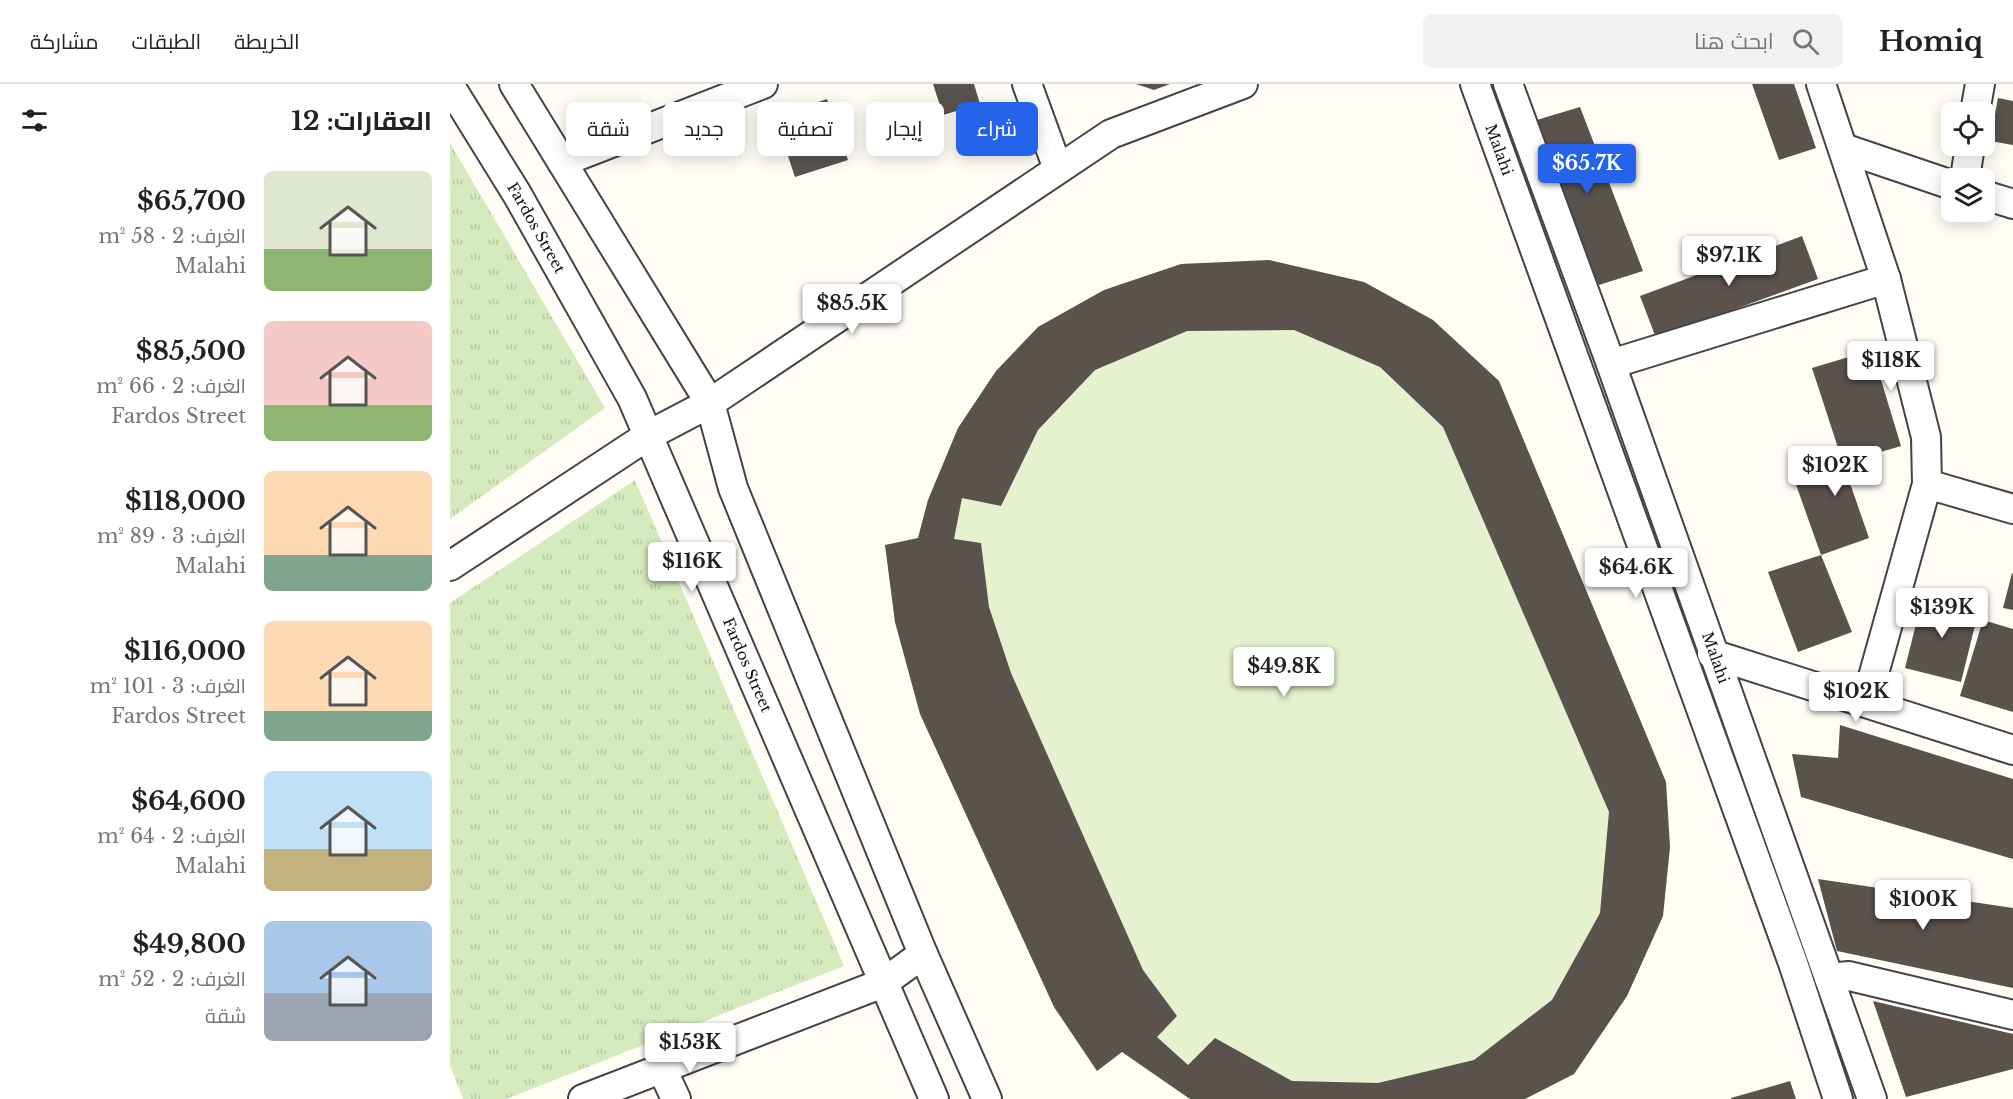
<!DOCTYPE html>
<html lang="ar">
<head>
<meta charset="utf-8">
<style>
	body { margin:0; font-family:"Libre Baskerville",Cairo,serif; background:#f2f2f2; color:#222; direction:rtl; height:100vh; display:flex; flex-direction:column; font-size:22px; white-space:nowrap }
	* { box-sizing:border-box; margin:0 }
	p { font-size:20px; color:#767676 }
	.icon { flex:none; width:33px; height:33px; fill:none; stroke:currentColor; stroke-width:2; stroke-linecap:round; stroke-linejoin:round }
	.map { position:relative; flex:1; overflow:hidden; direction:ltr }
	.side { display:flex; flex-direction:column; background:#fff; width:450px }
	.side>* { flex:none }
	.hud { position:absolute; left:18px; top:18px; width:570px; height:54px; direction:rtl; display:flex; gap:12px }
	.tools { position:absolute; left:1491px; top:18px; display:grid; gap:12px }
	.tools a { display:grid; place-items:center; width:54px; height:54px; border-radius:9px; background:#fff; box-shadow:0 3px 15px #0003; font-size:30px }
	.price { position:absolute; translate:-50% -51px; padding:0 14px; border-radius:6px; background:#fff; color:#222; font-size:20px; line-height:39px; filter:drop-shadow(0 2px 3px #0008) }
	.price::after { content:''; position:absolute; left:50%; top:36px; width:18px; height:14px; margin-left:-9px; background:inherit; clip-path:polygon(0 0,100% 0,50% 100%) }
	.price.active { background:#2563eb; color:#fff }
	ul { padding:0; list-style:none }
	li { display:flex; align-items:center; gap:18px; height:150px; padding:0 18px }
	li span { display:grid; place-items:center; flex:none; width:168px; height:120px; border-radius:9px; color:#555 }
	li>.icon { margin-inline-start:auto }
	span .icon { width:72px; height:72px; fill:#fffc; stroke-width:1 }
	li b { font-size:26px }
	h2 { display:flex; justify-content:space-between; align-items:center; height:72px; padding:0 18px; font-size:26px }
	.chip { padding:0 21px; border-radius:9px; background:#fff; box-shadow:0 3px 15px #0003; font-size:21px; line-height:54px }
	.chip.active { background:#2563eb; color:#fff }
	header { display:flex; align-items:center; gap:36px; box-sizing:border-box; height:84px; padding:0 30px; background:#fff; border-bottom:2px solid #e0e0e0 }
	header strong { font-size:28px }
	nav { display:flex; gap:33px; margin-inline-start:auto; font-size:21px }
	.search { width:420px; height:54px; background:#f2f2f2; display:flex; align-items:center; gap:15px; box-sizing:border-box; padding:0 21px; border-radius:9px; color:#767676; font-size:22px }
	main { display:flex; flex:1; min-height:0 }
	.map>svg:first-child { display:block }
	.park { fill:url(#park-tufts) }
	.pitch { fill:#e6f2cf }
	.building { fill:#5a524d; fill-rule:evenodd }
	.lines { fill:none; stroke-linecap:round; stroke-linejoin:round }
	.minor-casing { stroke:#444; stroke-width:32 }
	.minor { stroke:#fff; stroke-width:28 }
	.labels { text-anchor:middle; stroke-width:6; stroke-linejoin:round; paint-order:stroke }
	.street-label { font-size:15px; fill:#111; stroke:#fff }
</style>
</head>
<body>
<header>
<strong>Homiq</strong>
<div class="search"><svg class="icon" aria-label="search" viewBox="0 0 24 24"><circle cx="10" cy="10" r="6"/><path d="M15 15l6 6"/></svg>ابحث هنا</div>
<nav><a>الخريطة</a><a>الطبقات</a><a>مشاركة</a></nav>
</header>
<main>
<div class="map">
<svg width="1563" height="1015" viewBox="0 0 1563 1015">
	<defs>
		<pattern id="park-tufts" width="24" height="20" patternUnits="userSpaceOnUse" patternTransform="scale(1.5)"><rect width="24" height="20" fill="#d5ebbd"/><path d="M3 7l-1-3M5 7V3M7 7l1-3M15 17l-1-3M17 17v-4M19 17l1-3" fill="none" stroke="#b6c8a1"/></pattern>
	</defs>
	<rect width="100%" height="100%" fill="#fffdf5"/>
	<!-- park -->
	<path class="park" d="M0,59L155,324L0,435Z
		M185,396L394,882L56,1015H13L0,981V519Z"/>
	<!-- pitch -->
	<path class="pitch" d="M819,176L914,198L983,236L1216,698L1220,763L1213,832L1177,912L1124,990L1075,1015H740L672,968L647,987L470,630L445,538L435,461L468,454L478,416L508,344L546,287L588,243L654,206L731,180Z"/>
	<!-- building -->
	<path class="building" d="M483,0H524L530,20L493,31Z
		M686,0H720L704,6Z
		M1302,0H1344L1366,64L1329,76Z
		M1548,14L1563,17V61L1540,57Z
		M377,15L398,76L345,93L325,33Z
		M1130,23L1193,187L1149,201L1080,38Z
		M1352,152L1368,195L1206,254L1190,212Z
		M819,176L914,198L983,236L1049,297L1216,698L1220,763L1213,832L1177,912L1124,990L1075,1015H740L672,968L647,987L604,923L470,630L445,538L435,461L468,454L478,416L508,344L546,287L588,243L654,206L731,180ZM844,246L930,283L993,343L1159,728L1150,829L1102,916L1024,976L928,999L842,997L765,954L738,981L707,953L727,932L693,886L561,589L539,523L531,459L504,455L512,414L551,422L588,346L645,286L737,247Z
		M1422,266L1451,362L1393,379L1419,454L1371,471L1402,548L1348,568L1318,488L1371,471L1344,395L1393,379L1362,284Z
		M1562,489L1563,490V526L1553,524Z
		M1473,512L1529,525L1511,598L1455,584Z
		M1533,536L1563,545V628L1510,612Z
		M1390,641L1563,695V775L1351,713L1342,670L1388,674Z
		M1368,795L1563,824V904L1387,867Z
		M1423,917L1563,950V985L1456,1013Z
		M1340,997L1346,1015H1281V1014Z"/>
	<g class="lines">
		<!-- minor casing -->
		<g class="minor-casing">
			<g id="minor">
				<path d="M64,0L260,319L283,404L473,870L537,1015"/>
				<path d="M577,0L608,85"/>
				<path id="s1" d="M1025,0L1343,879L1388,1015"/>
				<path id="s2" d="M1058,0L1161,280L1422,1015"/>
				<path d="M1371,0L1436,195L1476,353L1477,400L1416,618"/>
				<path id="s3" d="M0,2L67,110L182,314L484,1015"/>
				<path d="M1525,28L1530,0"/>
				<path d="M1393,64L1502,101"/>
				<path d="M112,78L313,0"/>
				<path d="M1515,94L1520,62"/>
				<path d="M1534,111L1563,120"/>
				<path d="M1161,280L1436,195"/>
				<path d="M1477,400L1563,425"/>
				<path d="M0,482L199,351L260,319L661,50L793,0"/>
				<path d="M1262,570L1563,666"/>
				<path d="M1379,894L1399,892L1563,931"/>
				<path d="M212,985L226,1015"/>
				<path d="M133,1015L433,899L473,870"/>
			</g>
		</g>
		<!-- minor -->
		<use href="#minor" class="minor"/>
	</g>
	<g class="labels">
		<!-- street labels -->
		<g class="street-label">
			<text dy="5" stroke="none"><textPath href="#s1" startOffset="70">Malahi</textPath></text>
			<text dy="5" stroke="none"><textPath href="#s3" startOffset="166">Fardos Street</textPath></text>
			<text dy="5" stroke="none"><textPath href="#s2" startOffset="610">Malahi</textPath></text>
			<text dy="5" stroke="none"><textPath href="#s3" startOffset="652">Fardos Street</textPath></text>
		</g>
	</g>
</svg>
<div class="tools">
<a><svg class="icon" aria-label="locate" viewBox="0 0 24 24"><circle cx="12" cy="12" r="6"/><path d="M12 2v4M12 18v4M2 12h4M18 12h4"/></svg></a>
<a><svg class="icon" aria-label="layers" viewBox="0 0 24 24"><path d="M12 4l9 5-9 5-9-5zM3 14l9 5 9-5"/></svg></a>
</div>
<b class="price active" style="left:1137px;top:111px">$65.7K</b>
<b class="price" style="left:1279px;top:203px">$97.1K</b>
<b class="price" style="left:402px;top:251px">$85.5K</b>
<b class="price" style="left:1441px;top:308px">$118K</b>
<b class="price" style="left:1385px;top:413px">$102K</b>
<b class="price" style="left:242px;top:509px">$116K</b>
<b class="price" style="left:1186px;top:515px">$64.6K</b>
<b class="price" style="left:1492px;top:555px">$139K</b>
<b class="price" style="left:834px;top:614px">$49.8K</b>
<b class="price" style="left:1406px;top:639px">$102K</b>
<b class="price" style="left:1473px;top:847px">$100K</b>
<b class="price" style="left:240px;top:990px">$153K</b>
<div class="hud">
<a class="chip active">شراء</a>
<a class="chip">إيجار</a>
<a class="chip">تصفية</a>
<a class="chip">جديد</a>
<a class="chip">شقة</a>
</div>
</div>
<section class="side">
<h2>العقارات: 12<svg class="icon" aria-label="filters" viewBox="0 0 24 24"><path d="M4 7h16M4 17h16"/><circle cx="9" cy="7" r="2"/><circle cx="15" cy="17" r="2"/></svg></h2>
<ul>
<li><span style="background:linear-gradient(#dfe7d0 65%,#8fb573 0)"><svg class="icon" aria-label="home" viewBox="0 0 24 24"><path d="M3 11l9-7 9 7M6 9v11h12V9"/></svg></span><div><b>$65,700</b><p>الغرف: 2 · 58 m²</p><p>Malahi</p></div></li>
<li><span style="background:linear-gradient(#f6c9c9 70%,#8fb573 0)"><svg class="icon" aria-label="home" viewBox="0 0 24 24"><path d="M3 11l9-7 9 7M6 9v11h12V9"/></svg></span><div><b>$85,500</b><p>الغرف: 2 · 66 m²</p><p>Fardos Street</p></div></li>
<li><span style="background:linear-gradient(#ffd9b3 70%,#7fa58c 0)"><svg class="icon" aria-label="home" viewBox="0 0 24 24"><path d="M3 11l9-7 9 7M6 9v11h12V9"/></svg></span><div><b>$118,000</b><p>الغرف: 3 · 89 m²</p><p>Malahi</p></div></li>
<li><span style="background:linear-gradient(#ffd9b3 75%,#7fa58c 0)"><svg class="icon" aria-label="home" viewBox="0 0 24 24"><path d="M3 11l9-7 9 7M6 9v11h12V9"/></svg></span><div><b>$116,000</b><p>الغرف: 3 · 101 m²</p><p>Fardos Street</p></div></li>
<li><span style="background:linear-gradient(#bfe0f5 65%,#c2b280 0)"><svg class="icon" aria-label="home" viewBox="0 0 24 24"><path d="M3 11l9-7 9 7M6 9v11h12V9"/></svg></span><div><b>$64,600</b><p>الغرف: 2 · 64 m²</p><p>Malahi</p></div></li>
<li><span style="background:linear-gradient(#a9c7e8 60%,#9aa5b1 0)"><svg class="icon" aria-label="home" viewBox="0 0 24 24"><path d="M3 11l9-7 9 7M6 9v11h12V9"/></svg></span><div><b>$49,800</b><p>الغرف: 2 · 52 m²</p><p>شقة</p></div></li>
</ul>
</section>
</main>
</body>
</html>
